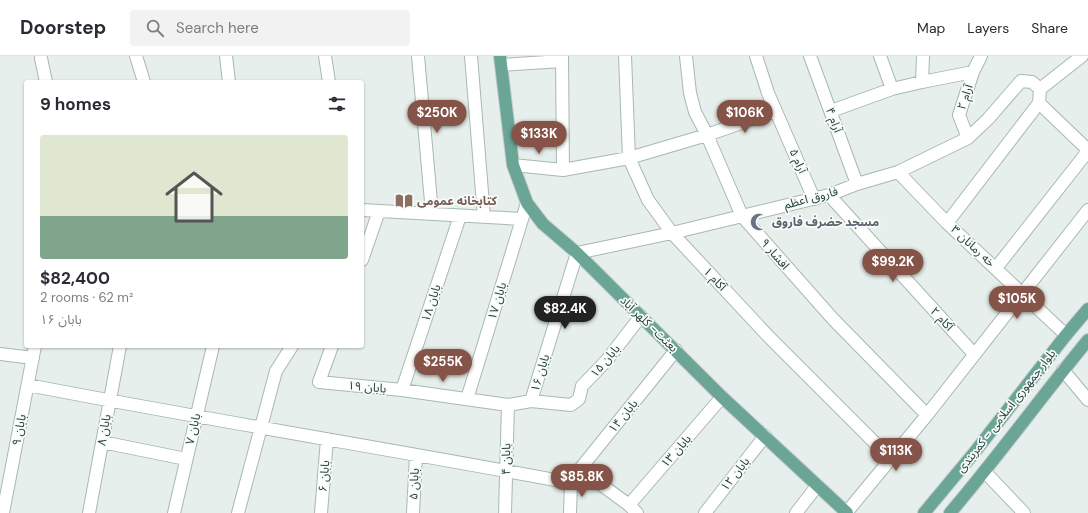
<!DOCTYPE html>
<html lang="en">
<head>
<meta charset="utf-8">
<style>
	body { margin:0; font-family:"DM Sans","Noto Sans Arabic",sans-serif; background:#f2f2f3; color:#2b2b33; height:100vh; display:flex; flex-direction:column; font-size:15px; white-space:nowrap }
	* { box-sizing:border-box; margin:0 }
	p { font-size:13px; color:#7c7c81 }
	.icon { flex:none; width:22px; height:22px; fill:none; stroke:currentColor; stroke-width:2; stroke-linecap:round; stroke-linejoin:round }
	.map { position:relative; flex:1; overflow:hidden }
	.details { position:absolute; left:24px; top:24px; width:340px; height:268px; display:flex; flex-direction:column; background:#fff; border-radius:4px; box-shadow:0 1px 3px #0004 }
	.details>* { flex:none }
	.price { position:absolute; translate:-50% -34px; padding:0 9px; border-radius:14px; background:#855347; color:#fff; font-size:13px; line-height:26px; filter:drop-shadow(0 1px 2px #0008) }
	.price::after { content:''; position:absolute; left:50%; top:24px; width:12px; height:9px; margin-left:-6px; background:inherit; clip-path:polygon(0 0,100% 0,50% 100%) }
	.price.current { background:#222; color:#fff }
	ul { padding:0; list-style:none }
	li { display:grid; align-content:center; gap:8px; height:212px; padding:0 16px }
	li span { display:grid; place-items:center; height:124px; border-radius:4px; color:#555 }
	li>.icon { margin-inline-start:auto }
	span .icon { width:72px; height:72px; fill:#fffc; stroke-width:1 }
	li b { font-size:17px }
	h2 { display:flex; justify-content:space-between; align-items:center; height:48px; padding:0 16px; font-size:17px }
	header { display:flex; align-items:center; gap:24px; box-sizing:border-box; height:56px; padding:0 20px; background:#fff; border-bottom:1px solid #e1e1e2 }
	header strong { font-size:19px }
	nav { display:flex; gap:22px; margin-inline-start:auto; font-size:14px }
	.search { width:280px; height:36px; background:#f2f2f3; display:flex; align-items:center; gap:10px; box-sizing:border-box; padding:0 14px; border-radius:4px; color:#7c7c81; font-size:15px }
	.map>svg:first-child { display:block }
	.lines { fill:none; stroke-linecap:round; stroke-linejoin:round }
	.minor-casing { stroke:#a8b8b2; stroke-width:14 }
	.major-casing { stroke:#c2cac8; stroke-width:14 }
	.minor { stroke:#fff; stroke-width:12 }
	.major { stroke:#6aa596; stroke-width:12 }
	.labels { text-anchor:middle; stroke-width:3.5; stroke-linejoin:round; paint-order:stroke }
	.street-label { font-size:12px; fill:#24423a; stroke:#f7fbf9 }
	.education-label { font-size:12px; font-weight:bold; fill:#785e54; stroke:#f7fbf9; text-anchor:start }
	.worship-label { font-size:12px; font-weight:bold; fill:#5b616d; stroke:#f7fbf9; text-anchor:start }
</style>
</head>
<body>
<header>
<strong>Doorstep</strong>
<div class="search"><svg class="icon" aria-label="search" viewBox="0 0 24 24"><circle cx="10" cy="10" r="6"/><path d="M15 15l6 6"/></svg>Search here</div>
<nav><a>Map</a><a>Layers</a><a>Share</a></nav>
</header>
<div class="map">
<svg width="1088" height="457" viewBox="0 0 1088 457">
	<rect width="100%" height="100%" fill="#e6efeb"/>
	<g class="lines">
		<!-- minor casing -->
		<g class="minor-casing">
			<path id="minor" d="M136,0L144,26
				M226,0L229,26
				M325,0L329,26
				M418,0L432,157
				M471,0L484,161
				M562,0L563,114
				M625,0L629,102L648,144L672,177L769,281L891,403
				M686,0L690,37L695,56L707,79L742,160L832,262L927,359
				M756,0L768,37L814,143
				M810,0L857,128
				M880,0L892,33
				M41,2L46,26
				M502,9L562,5
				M922,26L923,0
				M1040,33L1082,0
				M1039,47L1088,94
				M831,55L892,33L922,26L973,16
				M968,82L959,59L973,16L981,0
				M513,109L563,114L629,102L707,79L776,55
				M898,116L947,167L1066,279
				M829,139L974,298
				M362,154L522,163
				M362,204L379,155
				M996,212L1088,95
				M332,290L319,326L402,334L508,349L531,345L571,349L579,343L582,330L607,304L641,260
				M0,298L33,302
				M1063,314L1088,344
				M28,329C208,364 390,393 571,427
				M402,334L460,160
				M467,343L527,147
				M531,345L577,197L672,177L829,139L857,128L898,116L968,82L988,63L1021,25L1032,26L1040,33L1039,47L947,167
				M102,386L186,403
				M580,413L629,449L637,457
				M985,416L1024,457
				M571,427L580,413L676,294
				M629,449L722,341
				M3,457L35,290
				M89,457L120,290
				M174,457L213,290
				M238,457L276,315L292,290
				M321,457L327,383
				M413,457L416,399
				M505,457L508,349
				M570,457L571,427
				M705,457L765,380
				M796,457L817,430
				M846,457L927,359L1088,154"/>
		</g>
		<!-- major casing -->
		<g class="major-casing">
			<path id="major" d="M500,0L513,109L527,147L543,168L577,197L722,341L847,457
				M924,457L974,397L1066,279L1088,253
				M950,457C998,401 1041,341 1088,284"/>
		</g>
		<!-- minor -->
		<use href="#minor" class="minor"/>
		<!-- major -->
		<use href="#major" class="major"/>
	</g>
	<!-- icons -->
	<defs>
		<g id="library-bare" transform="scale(1.38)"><path d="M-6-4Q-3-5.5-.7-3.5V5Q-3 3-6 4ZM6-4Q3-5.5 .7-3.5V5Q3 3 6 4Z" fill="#8d6e63" stroke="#f7fbf9" stroke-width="2.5" paint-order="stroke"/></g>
		<g id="mosque-bare" transform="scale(1.38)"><path d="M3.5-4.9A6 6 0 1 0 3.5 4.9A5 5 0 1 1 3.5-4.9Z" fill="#6b7280" stroke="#f7fbf9" stroke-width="2.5" paint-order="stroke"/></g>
	</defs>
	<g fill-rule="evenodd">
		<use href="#library-bare" x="404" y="145"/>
		<use href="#mosque-bare" x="759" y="166"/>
	</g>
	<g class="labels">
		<!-- street labels -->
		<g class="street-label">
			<text transform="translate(965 41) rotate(-71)" y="4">آرام ۲</text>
			<text transform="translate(834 64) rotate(70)" y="4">آرام ۴</text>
			<text transform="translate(798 105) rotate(66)" y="4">آرام ۵</text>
			<text transform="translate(811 142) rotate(-15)" y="4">فاروق اعظم</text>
			<text transform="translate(973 190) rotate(43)" y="4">خه رمانان ۳</text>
			<text transform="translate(775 198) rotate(49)" y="4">افشار ۹</text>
			<text transform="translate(715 223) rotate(47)" y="4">آکام ۱</text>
			<text transform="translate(497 245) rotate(-73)" y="4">بابان ۱۷</text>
			<text transform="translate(431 247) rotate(-72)" y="4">بابان ۱۸</text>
			<text transform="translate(942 263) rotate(47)" y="4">آکام ۲</text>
			<text transform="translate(649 268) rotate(44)" y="4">بعثت- کلهر آباد</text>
			<text transform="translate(605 305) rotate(-50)" y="4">بابان ۱۵</text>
			<text transform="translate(540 317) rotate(-73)" y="4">بابان ۱۶</text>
			<text transform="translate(367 331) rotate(5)" y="4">بابان ۱۹</text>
			<text transform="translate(1006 355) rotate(-52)" y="4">بلوار جمهوری اسلامی - کمربندی</text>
			<text transform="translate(623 360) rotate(-51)" y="4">بابان ۱۴</text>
			<text transform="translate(193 373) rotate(-77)" y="4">بابان ۷</text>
			<text transform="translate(19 374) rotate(-79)" y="4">بابان ۹</text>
			<text transform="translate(104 374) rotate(-80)" y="4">بابان ۸</text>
			<text transform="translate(676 395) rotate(-49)" y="4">بابان ۱۳</text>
			<text transform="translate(506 403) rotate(-89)" y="4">بابان ۴</text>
			<text transform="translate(735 418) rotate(-52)" y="4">بابان ۱۲</text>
			<text transform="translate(324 420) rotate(-85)" y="4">بابان ۶</text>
			<text transform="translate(414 428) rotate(-87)" y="4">بابان ۵</text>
		</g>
		<!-- education labels -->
		<g class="education-label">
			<text x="417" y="149">کتابخانه عمومی</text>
		</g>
		<!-- worship labels -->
		<g class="worship-label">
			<text x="772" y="170">مسجد حضرف فاروق</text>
		</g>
	</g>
</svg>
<b class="price" style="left:437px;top:78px">$250K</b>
<b class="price" style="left:745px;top:78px">$106K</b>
<b class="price" style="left:539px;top:99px">$133K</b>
<b class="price" style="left:893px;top:227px">$99.2K</b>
<b class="price" style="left:1017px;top:264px">$105K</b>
<b class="price current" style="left:565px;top:274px">$82.4K</b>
<b class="price" style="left:443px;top:327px">$255K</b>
<b class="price" style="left:896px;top:416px">$113K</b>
<b class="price" style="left:582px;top:442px">$85.8K</b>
<section class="details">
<h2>9 homes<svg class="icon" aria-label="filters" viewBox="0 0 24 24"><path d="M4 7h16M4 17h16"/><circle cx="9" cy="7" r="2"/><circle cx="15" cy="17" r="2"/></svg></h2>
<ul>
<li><span style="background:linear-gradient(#dfe7d0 65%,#7fa58c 0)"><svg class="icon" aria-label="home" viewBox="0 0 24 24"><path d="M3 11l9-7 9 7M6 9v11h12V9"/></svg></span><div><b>$82,400</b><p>2 rooms · 62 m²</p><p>بابان ۱۶</p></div></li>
</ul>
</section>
</div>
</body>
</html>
